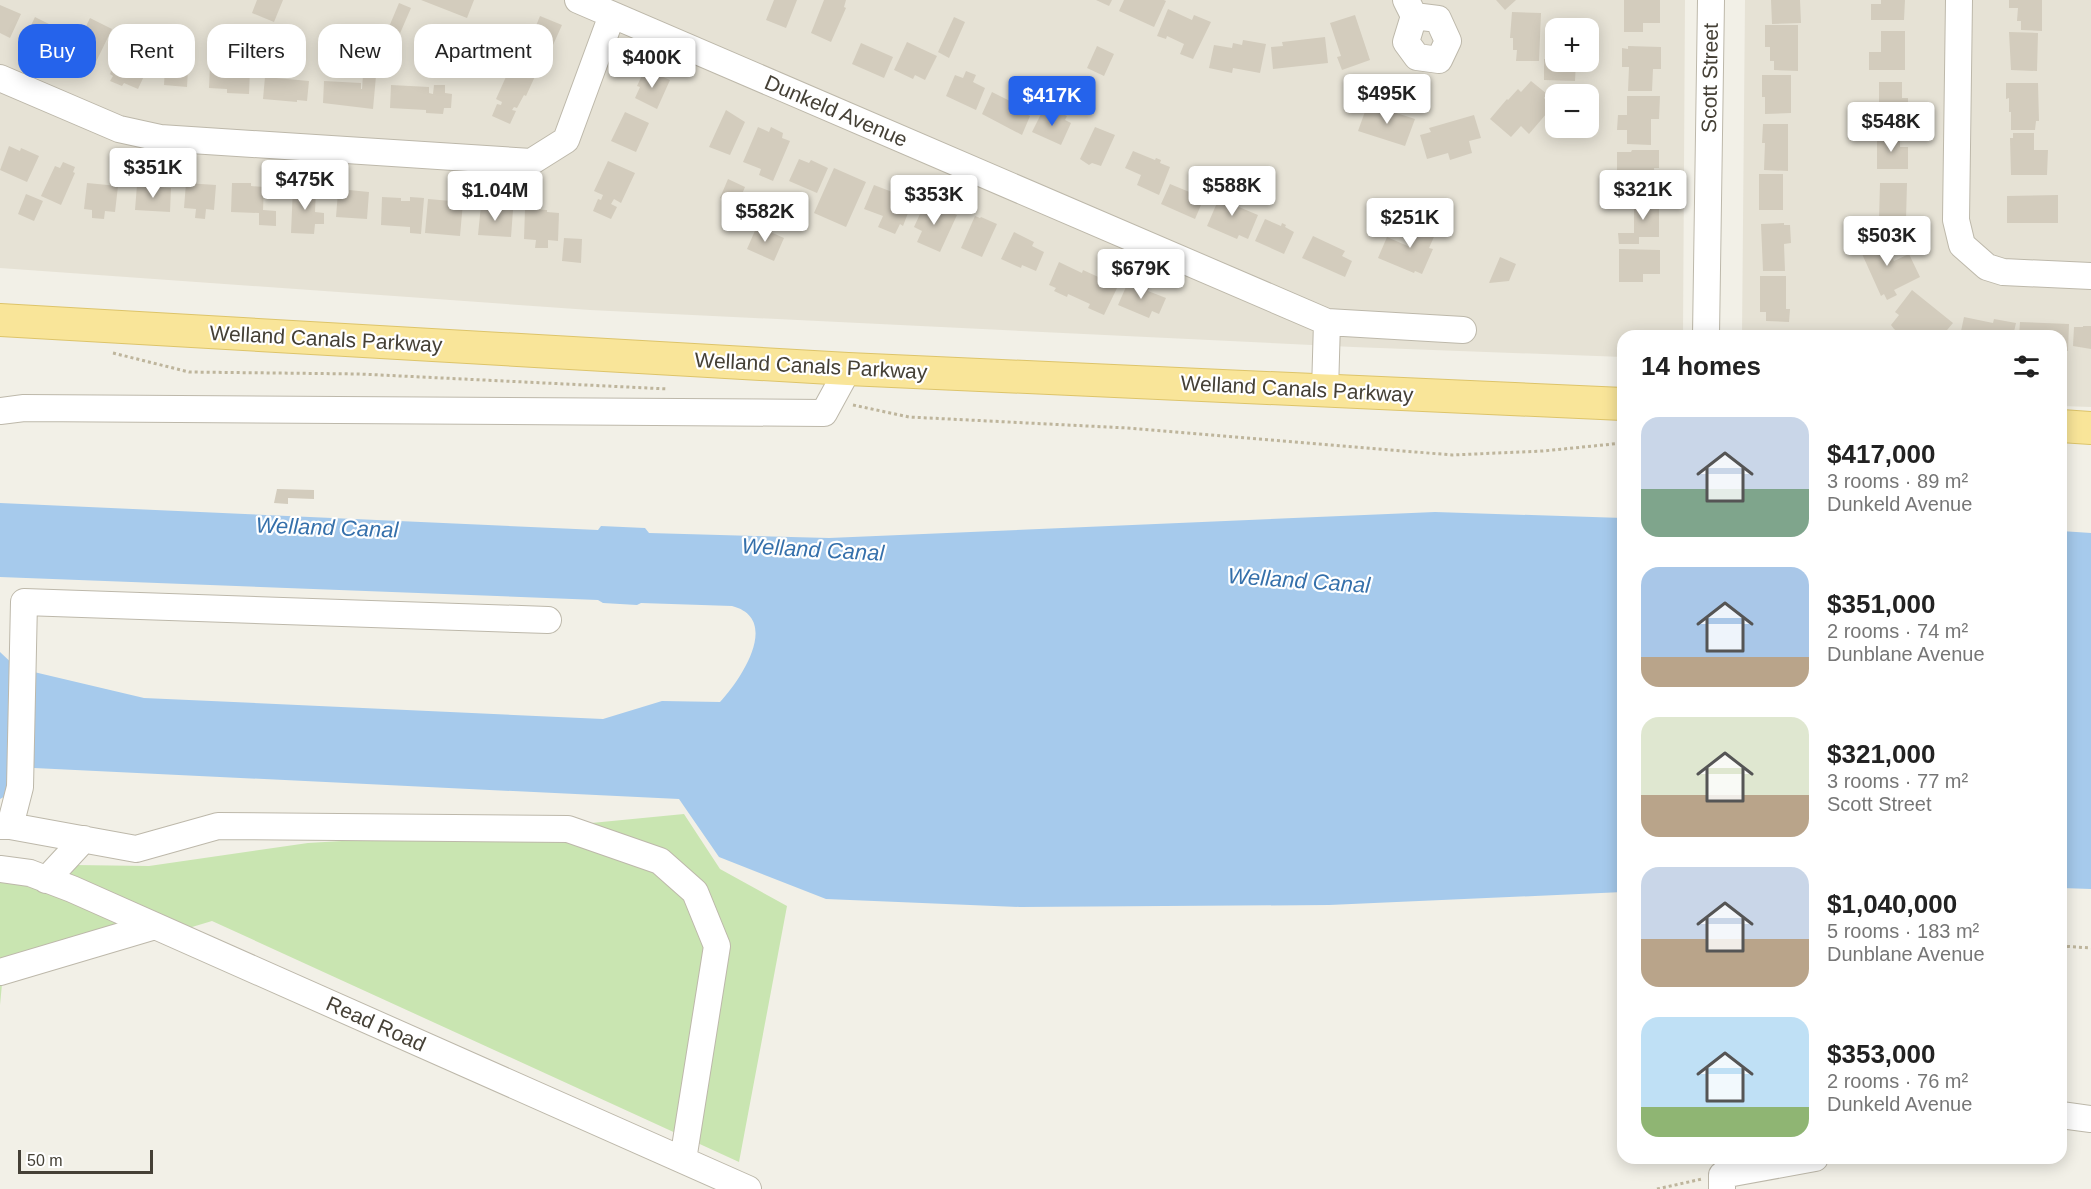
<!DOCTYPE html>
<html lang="en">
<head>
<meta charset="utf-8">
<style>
	body { margin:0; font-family:Arial,sans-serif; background:#f2f2f2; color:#222; height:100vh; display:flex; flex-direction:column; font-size:22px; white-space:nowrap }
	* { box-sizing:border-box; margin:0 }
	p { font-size:20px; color:#767676 }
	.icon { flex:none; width:33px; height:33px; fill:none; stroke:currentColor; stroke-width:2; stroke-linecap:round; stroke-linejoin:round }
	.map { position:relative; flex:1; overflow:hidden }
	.sheet { position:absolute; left:1617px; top:330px; width:450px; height:834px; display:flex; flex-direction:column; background:#fff; border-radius:18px; box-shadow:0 3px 15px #0003 }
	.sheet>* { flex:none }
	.banner { position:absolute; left:18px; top:24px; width:570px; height:54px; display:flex; gap:12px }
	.tools { position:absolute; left:1545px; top:18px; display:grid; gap:12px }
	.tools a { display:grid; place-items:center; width:54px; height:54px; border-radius:12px; background:#fff; box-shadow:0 3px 15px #0003; font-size:30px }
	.scale { position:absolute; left:18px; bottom:15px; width:135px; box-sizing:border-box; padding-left:6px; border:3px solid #454036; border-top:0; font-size:16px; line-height:21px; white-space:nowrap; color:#454036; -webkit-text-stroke:4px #fff; paint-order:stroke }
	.price { position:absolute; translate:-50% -51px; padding:0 14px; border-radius:6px; background:#fff; color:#222; font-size:20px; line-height:39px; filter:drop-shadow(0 2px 3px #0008) }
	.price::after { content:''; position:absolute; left:50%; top:36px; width:18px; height:14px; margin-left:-9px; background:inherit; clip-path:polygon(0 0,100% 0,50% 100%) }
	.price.selected { background:#2563eb; color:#fff }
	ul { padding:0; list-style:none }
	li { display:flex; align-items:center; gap:18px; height:150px; padding:0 24px }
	li span { display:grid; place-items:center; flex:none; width:168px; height:120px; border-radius:18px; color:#555 }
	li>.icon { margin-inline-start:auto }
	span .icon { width:72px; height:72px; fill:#fffc; stroke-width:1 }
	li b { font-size:26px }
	h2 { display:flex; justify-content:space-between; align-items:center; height:72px; padding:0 24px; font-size:26px }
	.pill { padding:0 21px; border-radius:18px; background:#fff; box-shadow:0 3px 15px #0003; font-size:21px; line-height:54px }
	.pill.selected { background:#2563eb; color:#fff }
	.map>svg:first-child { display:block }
	.residential { fill:#e6e2d5; fill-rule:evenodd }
	.green { fill:#c9e5b1 }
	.water { fill:#a6caec }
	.building { fill:#d3ccbd }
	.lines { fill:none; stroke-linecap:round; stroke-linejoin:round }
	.minor-casing { stroke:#bdb8aa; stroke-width:28 }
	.major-casing { stroke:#ddc46a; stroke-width:34 }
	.path { stroke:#beb59c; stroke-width:3; stroke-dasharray:3 3; stroke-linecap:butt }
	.minor { stroke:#fff; stroke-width:26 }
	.major { stroke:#f9e599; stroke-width:32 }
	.labels { text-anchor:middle; stroke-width:4.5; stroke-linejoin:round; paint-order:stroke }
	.street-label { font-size:21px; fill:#454036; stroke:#fff }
	.water-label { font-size:22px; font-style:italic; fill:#3570ab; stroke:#fff }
</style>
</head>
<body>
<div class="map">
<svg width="2091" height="1189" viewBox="0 0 2091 1189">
	<rect width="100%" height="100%" fill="#f2f0e7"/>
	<!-- residential -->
	<path class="residential" d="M0,0H1685L1683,336H1623V357L1353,347L590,310L0,268ZM1556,28H1588V62H1556ZM1556,94H1588V128H1556Z
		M1745,0H2091V407L2061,406V336H1742Z"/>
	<!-- green -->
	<path class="green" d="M684,814L720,869L787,906L739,1162L212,921L2,984L0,1005V864L149,866L308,843L509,831Z"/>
	<!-- water -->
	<path class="water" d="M0,503L598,530L601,526L645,528L649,533L829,538L1435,512L1623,518V892L1329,905L1020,907L826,899L719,857L679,799L34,768L11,793L0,799V652L17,668L144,698L603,719L662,701L720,702C740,681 782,619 732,606L641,603L637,605L603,603L598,600L0,577Z
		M2061,531L2091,533V889L2061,888Z"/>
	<!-- building -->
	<path class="building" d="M257,0H283L274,22L252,13Z
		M421,0H474L467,18Z
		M774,0H797L786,28L766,20Z
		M824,0H846L844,7L846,8L831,42L811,33Z
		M1096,0H1112L1109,6Z
		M1124,0H1164L1166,1L1154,27L1119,11Z
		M1496,0H1516L1505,10Z
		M1624,0H1660V23H1643V32H1624Z
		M1771,0H1800L1801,23L1772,24Z
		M1881,0H1905L1904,20H1871V4H1881Z
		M2009,0H2042V31L2021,30V21H2017L2018,8H2009Z
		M399,3L411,8L398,38L386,34Z
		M0,5L21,14L10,38L0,33Z
		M1168,9L1192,20L1194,15L1211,22L1193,59L1180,54L1184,44L1167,36L1166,39L1157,36Z
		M1512,12L1541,13L1539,61H1516L1517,50H1513V38H1510Z
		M1355,15L1370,60L1342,70L1337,57L1341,56L1330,23Z
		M540,16L562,25L544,65L515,53L523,34L531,38Z
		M35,17L63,31L53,53L42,48L41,50L23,42Z
		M954,17L965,22L949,58L938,52Z
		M90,18L112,29L92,70L70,59Z
		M1765,25H1798V71L1774,70V61H1770V47H1765Z
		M1881,31H1905V70H1869V52H1881Z
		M2009,32L2038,33L2037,71L2011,70Z
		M1325,37L1328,63L1273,69L1271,47L1283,46L1282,42Z
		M1243,40L1266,44L1260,73L1233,68L1232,73L1209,68L1214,45L1232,48L1233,43L1242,45Z
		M907,42L937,56L925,80L915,75L913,79L894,70Z
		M861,43L893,57L884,78L852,64Z
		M1097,46L1114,54L1104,76L1087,68Z
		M1628,46L1661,47V69H1653L1652,91H1628L1629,67H1622V48L1628,49Z
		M121,50L150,63L138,89L124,83L122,86L110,81L113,76L110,74Z
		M166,50L189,52L187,87L164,85Z
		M1544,59L1576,62L1575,81L1544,80Z
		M513,61L537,72L526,96L524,95L517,108L514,107L512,110L516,111L510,124L492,116L497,104L501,105L502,102L496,99Z
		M210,66L250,68L249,94L227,93V89L209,88Z
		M645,69L670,80L657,109L635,98L640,87L637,86Z
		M966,71L976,75L973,82L985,88L976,110L946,96L955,75L963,78Z
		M363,75L376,76L373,109L323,103L324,81L361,83V89H362Z
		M1762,75H1791V113L1765,114V97H1762Z
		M265,77L309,81L307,101L297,100V102L263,99Z
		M1531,81L1547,94L1544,98L1553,106L1529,134L1521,126L1511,137L1490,119L1507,99L1508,100L1518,89L1521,92Z
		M1879,82H1902V98H1908V120H1879Z
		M2006,83H2038L2039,121H2036L2035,130H2011V112H2009V98L2006,99Z
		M391,85L429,87V93L433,94L434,85H445V93L452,94L451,108H444L443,114L426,113V110L390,108Z
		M992,92L1016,104L1018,98L1025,101L1021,111L1030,116L1022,135L982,114Z
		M1627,96H1660L1659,119H1651V145L1627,144V130H1617L1618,115H1627Z
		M1367,106L1384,111V109L1415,119L1405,146L1358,131Z
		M726,110L745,122L730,155L709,147Z
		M1043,110L1053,114L1055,110L1067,116L1065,120L1071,123L1061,145L1032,132Z
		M625,112L649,123L636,152L611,141Z
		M1474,115L1481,138L1469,141L1472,153L1450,160L1448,153L1427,159L1420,135L1431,132L1429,128Z
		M1763,124H1788V171L1764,170L1765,143H1762Z
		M758,127L769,132L771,127L783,133L782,138L790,141L773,181L759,175L761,169L743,162Z
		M1095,127L1115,135L1101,166L1092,163L1089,165L1080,159Z
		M2013,133H2034V150H2048L2047,175H2011L2010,138H2013Z
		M1877,134H1900V147H1908V169H1877Z
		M9,146L20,151L21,148L39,156L27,182L0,170Z
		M1632,150H1659V168H1654L1655,194H1634V185H1630V170H1617V152H1631Z
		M1133,151L1155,160L1156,158L1161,160L1160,163L1170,167L1159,195L1137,185L1141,175L1125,168Z
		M799,159L809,163L811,160L828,168L817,193L789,181Z
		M608,161L635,173L621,203L614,199L611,204L617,207L611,219L593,211L598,199L601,200L603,195L594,191Z
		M63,162L75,167L73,172L75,173L61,205L41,196L55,166L60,168Z
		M834,168L866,182L846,227L814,213Z
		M1759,174H1783V210H1759Z
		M728,179L745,187L737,206L720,198Z
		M87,183L118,186L115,212L105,211L104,219L92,218V210L84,209Z
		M186,183L216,185L214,210L206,209L205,219L195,218L196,209L184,208Z
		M232,183H251V186L264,187L263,210L276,211V226L259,225V213L231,212Z
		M1880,183H1907L1906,220H1879Z
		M1170,184L1204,198L1195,219L1161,204Z
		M137,185L171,188L170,212L135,210Z
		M874,185L913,200L903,226L900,224L895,234L878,227L883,216L864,209Z
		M293,187L316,188L315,212L324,213V224H315L314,234L291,233Z
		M1223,189L1238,196L1234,205L1258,215L1248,239L1239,235L1237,239L1207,226Z
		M349,190L369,192L367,219L336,217L338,192L349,193Z
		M26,194L43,201L34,221L18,214Z
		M2058,195V223H2007V196Z
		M382,197L401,198V201H410V197L424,198L421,234L410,233V227L381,225Z
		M1634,198H1659V237H1639V244H1619L1618,233H1634Z
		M428,199L463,202L460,236L425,233Z
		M926,201L957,215L940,252L917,242L922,231L914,227Z
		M481,205L513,210L511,237L478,235Z
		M525,209L547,210V212L559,213L558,241L548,240V248H535L536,240L524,239Z
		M975,216L980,218L981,217L997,224L982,257L961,248Z
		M1265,219L1281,226L1282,223L1286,225L1285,227L1294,232L1284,254L1255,241Z
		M1413,220L1437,230L1429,248L1433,249L1422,274L1415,271L1414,273L1378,258L1387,237L1410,247L1412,242L1404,239Z
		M1784,223V225H1790L1791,243L1784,244L1785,271H1763L1761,224Z
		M757,226L784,238L774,261L747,249Z
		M1014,232L1034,242L1032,246L1044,252L1036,271L1022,265L1021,268L1001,259Z
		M1880,235L1894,261L1909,254L1920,277L1894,290L1897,295L1887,300L1884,294L1881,296L1858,245Z
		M1313,236L1345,251L1342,256L1352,261L1345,277L1302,258Z
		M564,238L582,239L581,263L562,261Z
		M1619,249L1660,250V274H1643V282H1619Z
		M1500,257L1516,264L1509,281L1489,283Z
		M1059,262L1082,273L1083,270L1118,286L1104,315L1088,308L1090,304L1068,294L1067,297L1054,291L1056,288L1049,285Z
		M1760,276H1786V309H1790L1789,322L1766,321V312H1760Z
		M1129,280L1149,288L1148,291L1166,298L1159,314L1152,311L1149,318L1118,305Z
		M1912,290L1953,323L1942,336H1925L1920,332L1917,336H1903L1894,329L1891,325L1899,315L1895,312Z
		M1964,317L1993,323L1994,319L2016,323L2013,336H1960Z
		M2020,322L2069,324L2068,351H2061V336H2019Z
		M2083,326H2091V349L2073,346L2074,327H2083Z
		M277,489L314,490V499L288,498V504L274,503Z"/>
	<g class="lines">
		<!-- minor casing -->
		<g class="minor-casing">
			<path id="minor" d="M578,0L1327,322L1463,330
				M1406,0L1414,16L1406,42L1417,57L1439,60L1448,41L1438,19L1414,16
				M1959,0L1956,220L1962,245L1987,267L2003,272L2091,276
				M0,78L119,129L160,138L531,162L566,140L612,15
				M1706,336L1711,0
				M1325,391L1327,322
				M0,411L24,408L824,413L848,369
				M0,826H10L136,849L218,826L568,829L660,861L695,892L717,946L683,1160
				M10,826L20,787L24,602L548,620
				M0,869L30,873L72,889L748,1189
				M46,880L84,839
				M0,972L155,926
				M2061,1115L2091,1119
				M1722,1189V1175L1815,1158"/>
		</g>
		<!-- major casing -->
		<g class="major-casing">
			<path id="major" d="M0,320L848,369L1623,404
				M2061,426L2091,428"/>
		</g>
		<!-- path -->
		<path class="path" d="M113,353L189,372L360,374L668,389
			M853,405L909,417L1127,428L1452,455L1543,451L1623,443
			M2061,946L2091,948
			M1657,1189L1702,1179"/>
		<!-- minor -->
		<use href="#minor" class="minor"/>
		<!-- major -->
		<use href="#major" class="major"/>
	</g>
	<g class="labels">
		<!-- street labels -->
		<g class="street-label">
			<text transform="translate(1710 78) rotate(-89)" y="7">Scott Street</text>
			<text transform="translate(836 111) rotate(23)" y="7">Dunkeld Avenue</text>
			<text transform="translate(326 339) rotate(3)" y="7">Welland Canals Parkway</text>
			<text transform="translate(811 366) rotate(3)" y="7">Welland Canals Parkway</text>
			<text transform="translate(1297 389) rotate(3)" y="7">Welland Canals Parkway</text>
			<text transform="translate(376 1024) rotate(24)" y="7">Read Road</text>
		</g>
		<!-- water labels -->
		<g class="water-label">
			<text transform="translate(327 527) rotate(2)" y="8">Welland Canal</text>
			<text transform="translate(813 549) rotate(3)" y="8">Welland Canal</text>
			<text transform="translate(1299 580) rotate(4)" y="8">Welland Canal</text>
		</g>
	</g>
</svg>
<div class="tools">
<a>+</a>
<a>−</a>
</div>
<div class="scale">50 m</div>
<b class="price" style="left:652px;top:89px">$400K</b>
<b class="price" style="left:1387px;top:125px">$495K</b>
<b class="price selected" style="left:1052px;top:127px">$417K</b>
<b class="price" style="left:1891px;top:153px">$548K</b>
<b class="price" style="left:153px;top:199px">$351K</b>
<b class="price" style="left:305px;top:211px">$475K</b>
<b class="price" style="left:1232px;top:217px">$588K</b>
<b class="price" style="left:1643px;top:221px">$321K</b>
<b class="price" style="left:495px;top:222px">$1.04M</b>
<b class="price" style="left:934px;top:226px">$353K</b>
<b class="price" style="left:765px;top:243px">$582K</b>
<b class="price" style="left:1410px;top:249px">$251K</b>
<b class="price" style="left:1887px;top:267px">$503K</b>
<b class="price" style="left:1141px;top:300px">$679K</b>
<div class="banner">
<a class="pill selected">Buy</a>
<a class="pill">Rent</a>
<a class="pill">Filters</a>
<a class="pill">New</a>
<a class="pill">Apartment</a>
</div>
<section class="sheet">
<h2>14 homes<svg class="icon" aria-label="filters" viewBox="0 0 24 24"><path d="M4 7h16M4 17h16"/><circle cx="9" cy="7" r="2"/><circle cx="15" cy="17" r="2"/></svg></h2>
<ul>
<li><span style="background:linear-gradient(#c9d6e8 60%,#7fa58c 0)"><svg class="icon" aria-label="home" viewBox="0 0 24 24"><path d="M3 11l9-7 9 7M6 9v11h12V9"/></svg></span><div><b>$417,000</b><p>3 rooms · 89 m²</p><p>Dunkeld Avenue</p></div></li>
<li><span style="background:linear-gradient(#a9c7e8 75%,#b9a48a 0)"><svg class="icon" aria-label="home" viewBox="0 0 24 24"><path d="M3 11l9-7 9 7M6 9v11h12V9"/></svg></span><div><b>$351,000</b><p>2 rooms · 74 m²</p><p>Dunblane Avenue</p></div></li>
<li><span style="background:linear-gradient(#dfe7d0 65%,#b9a48a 0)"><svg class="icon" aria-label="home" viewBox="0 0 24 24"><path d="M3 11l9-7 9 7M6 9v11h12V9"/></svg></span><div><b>$321,000</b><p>3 rooms · 77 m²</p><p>Scott Street</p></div></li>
<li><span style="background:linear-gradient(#c9d6e8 60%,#b9a48a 0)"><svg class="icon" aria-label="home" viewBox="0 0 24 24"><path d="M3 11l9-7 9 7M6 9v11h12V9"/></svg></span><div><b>$1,040,000</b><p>5 rooms · 183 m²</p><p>Dunblane Avenue</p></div></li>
<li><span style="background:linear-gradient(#bfe0f5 75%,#8fb573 0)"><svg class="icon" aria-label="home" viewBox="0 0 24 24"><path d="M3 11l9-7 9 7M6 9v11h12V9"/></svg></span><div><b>$353,000</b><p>2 rooms · 76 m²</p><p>Dunkeld Avenue</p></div></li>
</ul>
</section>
</div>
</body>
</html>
